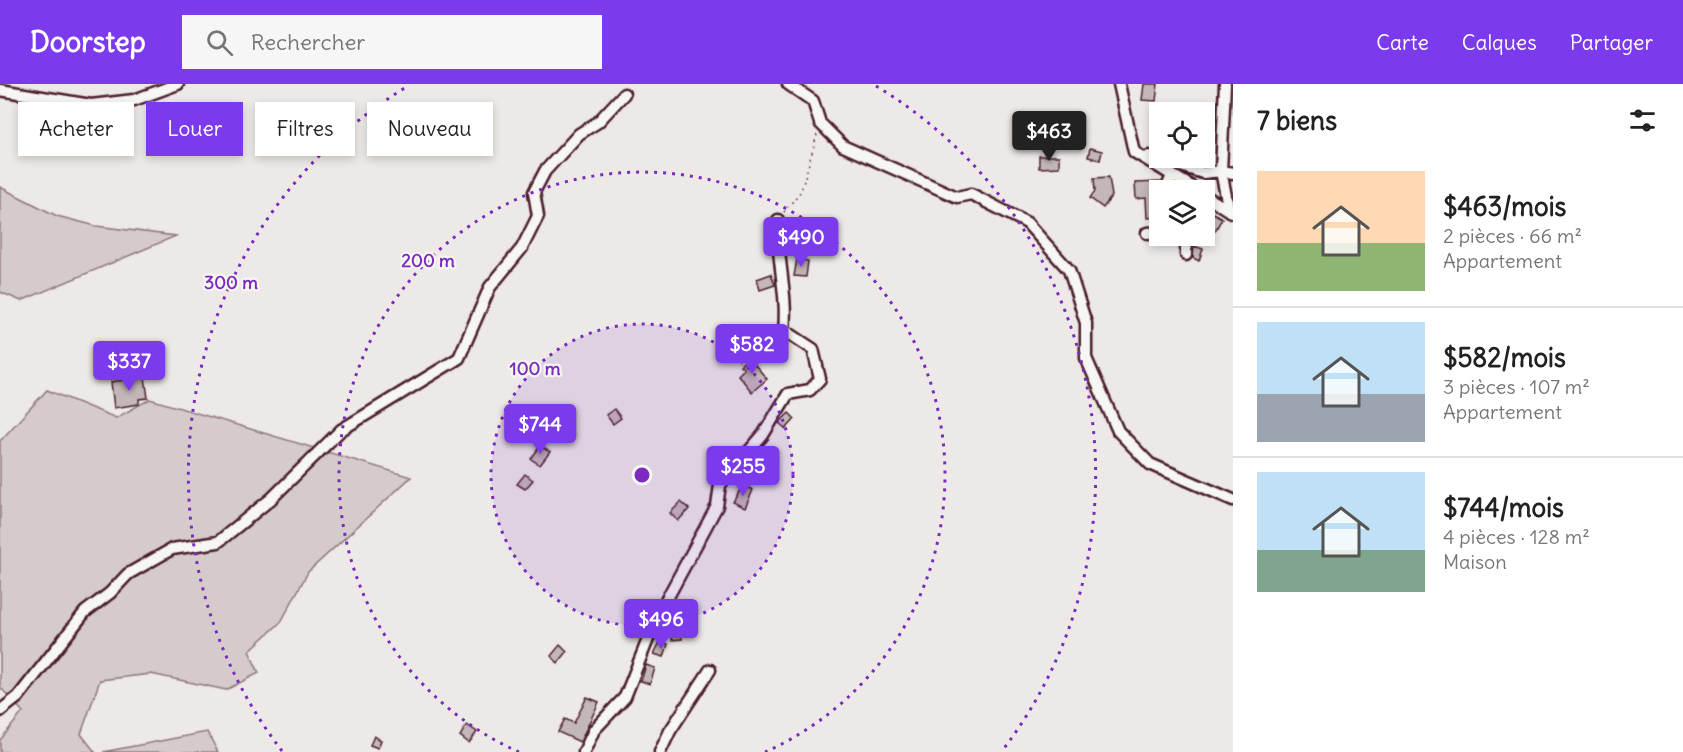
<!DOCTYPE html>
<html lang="fr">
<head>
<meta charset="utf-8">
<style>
	body { margin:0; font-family:Delius,sans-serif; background:#f6f6f6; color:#222; height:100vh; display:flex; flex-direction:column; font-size:22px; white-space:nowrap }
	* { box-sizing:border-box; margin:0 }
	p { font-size:20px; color:#767676 }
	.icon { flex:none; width:33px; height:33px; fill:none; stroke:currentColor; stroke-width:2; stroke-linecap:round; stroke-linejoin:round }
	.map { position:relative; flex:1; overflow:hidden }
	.sheet { display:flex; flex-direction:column; background:#fff; width:450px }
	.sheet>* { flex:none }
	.banner { position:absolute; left:18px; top:18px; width:570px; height:54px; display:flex; gap:12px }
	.buttons { position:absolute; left:1149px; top:18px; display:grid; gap:12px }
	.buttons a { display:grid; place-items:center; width:66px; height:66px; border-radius:0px; background:#fff; box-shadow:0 3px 9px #0003; font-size:30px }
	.price { position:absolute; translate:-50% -51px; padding:0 14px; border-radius:6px; background:#7c3aed; color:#fff; font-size:20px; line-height:39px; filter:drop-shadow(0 2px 3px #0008) }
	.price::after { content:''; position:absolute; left:50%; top:36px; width:18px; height:14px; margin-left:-9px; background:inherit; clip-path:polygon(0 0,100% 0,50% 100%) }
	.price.on { background:#222; color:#fff }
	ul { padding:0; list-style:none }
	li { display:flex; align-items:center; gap:18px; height:150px; padding:0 24px }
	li+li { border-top:2px solid #e0e0e0 }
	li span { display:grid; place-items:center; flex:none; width:168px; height:120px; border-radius:0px; color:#555 }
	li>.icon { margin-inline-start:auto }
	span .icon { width:72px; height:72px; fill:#fffc; stroke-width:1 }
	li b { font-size:26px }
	h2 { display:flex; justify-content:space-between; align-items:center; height:72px; padding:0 24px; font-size:26px }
	.chip { padding:0 21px; border-radius:0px; background:#fff; box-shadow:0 3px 9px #0003; font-size:21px; line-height:54px }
	.chip.on { background:#7c3aed; color:#fff }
	header { display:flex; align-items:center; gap:36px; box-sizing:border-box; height:84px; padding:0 30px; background:#7c3aed; color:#fff }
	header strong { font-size:28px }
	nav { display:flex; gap:33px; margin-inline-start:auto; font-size:21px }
	.search { width:420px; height:54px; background:#f6f6f6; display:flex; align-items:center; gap:15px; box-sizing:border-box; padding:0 21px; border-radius:0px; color:#767676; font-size:22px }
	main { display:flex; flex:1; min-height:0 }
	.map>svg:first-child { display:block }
	.green { fill:#d4cbca; stroke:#8f757a; stroke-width:1.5 }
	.building { fill:#c4b7b7; stroke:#4a1f2b; stroke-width:1.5 }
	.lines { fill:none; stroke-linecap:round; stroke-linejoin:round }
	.minor-casing { stroke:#4a1f2b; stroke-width:15 }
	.path { stroke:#4a1f2b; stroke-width:1.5; stroke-dasharray:1.5 4.5; stroke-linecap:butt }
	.minor { stroke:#f6f6f2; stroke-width:10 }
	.ring { fill:none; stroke:#7b2cbf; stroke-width:3; stroke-dasharray:3 6 }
	.centre { fill:#7b2cbf; stroke:#f6f6f2; stroke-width:3 }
	.ring-label { font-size:18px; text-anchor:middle; font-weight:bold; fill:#7b2cbf; stroke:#f6f6f2; stroke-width:4.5; stroke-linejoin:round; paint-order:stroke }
</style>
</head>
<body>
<header>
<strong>Doorstep</strong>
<div class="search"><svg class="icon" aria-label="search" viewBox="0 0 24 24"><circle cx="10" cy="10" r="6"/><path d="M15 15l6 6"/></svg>Rechercher</div>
<nav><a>Carte</a><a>Calques</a><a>Partager</a></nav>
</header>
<main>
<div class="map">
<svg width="1233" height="668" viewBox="0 0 1233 668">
	<rect width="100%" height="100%" fill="#ece9e6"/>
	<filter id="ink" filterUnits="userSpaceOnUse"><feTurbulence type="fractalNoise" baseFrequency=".0167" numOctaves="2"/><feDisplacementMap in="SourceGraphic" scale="12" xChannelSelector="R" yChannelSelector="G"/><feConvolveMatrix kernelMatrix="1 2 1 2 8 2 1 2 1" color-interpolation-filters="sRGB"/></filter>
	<g filter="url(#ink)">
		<!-- green -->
		<path class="green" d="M0,103L57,132L96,142L176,152L21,217L0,208Z
			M47,306L116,334L150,315L411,393L308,488L281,538L249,567L259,589L226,606L151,590L100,596L81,650L95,668H0V656L23,628L0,603V357Z
			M207,648L218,668H103Z"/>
		<!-- building -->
		<path class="building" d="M1144,0H1158L1156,17L1142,16Z
			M1208,22L1216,23V35L1207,34Z
			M1090,64L1102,67L1100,76L1088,73Z
			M1039,72H1059V83L1039,84Z
			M1109,93L1112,112L1103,124L1090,114L1095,107L1094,94Z
			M1160,98V133L1147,134L1146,114L1136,115L1135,99Z
			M1204,124L1222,134L1215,147L1204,142Z
			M1194,162L1203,165L1199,177L1193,174Z
			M797,175L808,177L806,193L794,192Z
			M771,190L775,201L760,206L757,195Z
			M749,274L767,295L752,308L738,291L744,285L740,281Z
			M145,293L148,314L139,315V320L114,324L111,298Z
			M614,325L621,334L613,340L606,331Z
			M789,329L795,335L786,345L779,339Z
			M540,362L550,368L540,381L531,375Z
			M525,390L533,396L525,405L517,400Z
			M743,401L753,406L745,424L733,418Z
			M681,418L689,425L678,437L670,429Z
			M672,543H682V555L672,556Z
			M660,558L668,560L664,573L654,570Z
			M560,561L567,568L558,579L551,572Z
			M646,581L655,584L650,600L641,597Z
			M587,613L599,618L580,658L558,648L565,635L574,639Z
			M467,641L477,648L469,659L460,652Z
			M374,652L381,656L378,664L370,661Z"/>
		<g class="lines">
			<!-- minor casing -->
			<g class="minor-casing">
				<path id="minor" d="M788,0L813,17L820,39L843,62L957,113L971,110L1027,139L1069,186L1086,239V274L1118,347L1150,380L1233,416
					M1119,0L1134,68L1197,106
					M1225,0L1221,87L1229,127
					M0,6L91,21L134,16L178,0
					M1149,72L1203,89L1221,87L1233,89
					M1172,91L1168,101L1176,106
					M1204,111L1231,128
					M1147,149L1160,148
					M1186,171V152
					M0,627L18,613L85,528L110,509L128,490L172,465L218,458L271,415L341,346L459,274L490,203L522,164L538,132L534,108L545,87L579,50L598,38L624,10
					M584,668L594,646L625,613L656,535L717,422L720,401L763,351L788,310L810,306L820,295L813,265L784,246C788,209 776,173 778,136
					M660,668L670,647L710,586"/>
			</g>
			<!-- path -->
			<path class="path" d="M784,128L801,107L817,51"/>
			<!-- minor -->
			<use href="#minor" class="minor"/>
		</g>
	</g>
	<!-- distance rings -->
	<circle cx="642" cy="391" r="151" fill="#7b2cbf" fill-opacity=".12"/>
	<g class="ring">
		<circle cx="642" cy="391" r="151"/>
		<path d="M519 668A303 303 0 1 1 765 668"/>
		<path d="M282 667A454 454 0 0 1 408 2M876 2A454 454 0 0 1 1002 667"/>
	</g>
	<circle cx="642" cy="391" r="9" class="centre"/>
	<g class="ring-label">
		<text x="428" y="183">200 m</text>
		<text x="231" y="205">300 m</text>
		<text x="535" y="291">100 m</text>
	</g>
</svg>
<div class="buttons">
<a><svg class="icon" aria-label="locate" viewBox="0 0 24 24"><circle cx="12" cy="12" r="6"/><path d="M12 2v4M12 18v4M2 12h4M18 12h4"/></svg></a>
<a><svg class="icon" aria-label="layers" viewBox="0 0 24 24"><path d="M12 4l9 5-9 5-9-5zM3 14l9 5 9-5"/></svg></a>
</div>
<b class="price on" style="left:1049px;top:78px">$463</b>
<b class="price" style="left:801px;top:184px">$490</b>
<b class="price" style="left:752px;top:291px">$582</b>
<b class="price" style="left:129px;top:308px">$337</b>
<b class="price" style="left:540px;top:371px">$744</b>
<b class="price" style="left:743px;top:413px">$255</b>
<b class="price" style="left:661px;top:566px">$496</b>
<div class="banner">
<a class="chip">Acheter</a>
<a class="chip on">Louer</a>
<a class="chip">Filtres</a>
<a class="chip">Nouveau</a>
</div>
</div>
<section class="sheet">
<h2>7 biens<svg class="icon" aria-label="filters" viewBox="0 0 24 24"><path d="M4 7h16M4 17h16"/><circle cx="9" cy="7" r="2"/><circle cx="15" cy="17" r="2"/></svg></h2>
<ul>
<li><span style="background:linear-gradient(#ffd9b3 60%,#8fb573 0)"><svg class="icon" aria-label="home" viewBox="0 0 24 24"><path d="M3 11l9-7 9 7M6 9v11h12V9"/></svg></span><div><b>$463/mois</b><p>2 pièces · 66 m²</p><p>Appartement</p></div></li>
<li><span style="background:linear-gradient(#bfe0f5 60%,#9aa5b1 0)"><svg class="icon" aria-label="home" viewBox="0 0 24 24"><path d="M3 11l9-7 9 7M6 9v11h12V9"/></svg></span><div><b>$582/mois</b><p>3 pièces · 107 m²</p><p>Appartement</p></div></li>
<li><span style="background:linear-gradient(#bfe0f5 65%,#7fa58c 0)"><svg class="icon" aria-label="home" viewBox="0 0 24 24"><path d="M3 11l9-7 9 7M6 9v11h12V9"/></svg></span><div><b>$744/mois</b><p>4 pièces · 128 m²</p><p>Maison</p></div></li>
</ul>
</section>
</main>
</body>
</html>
